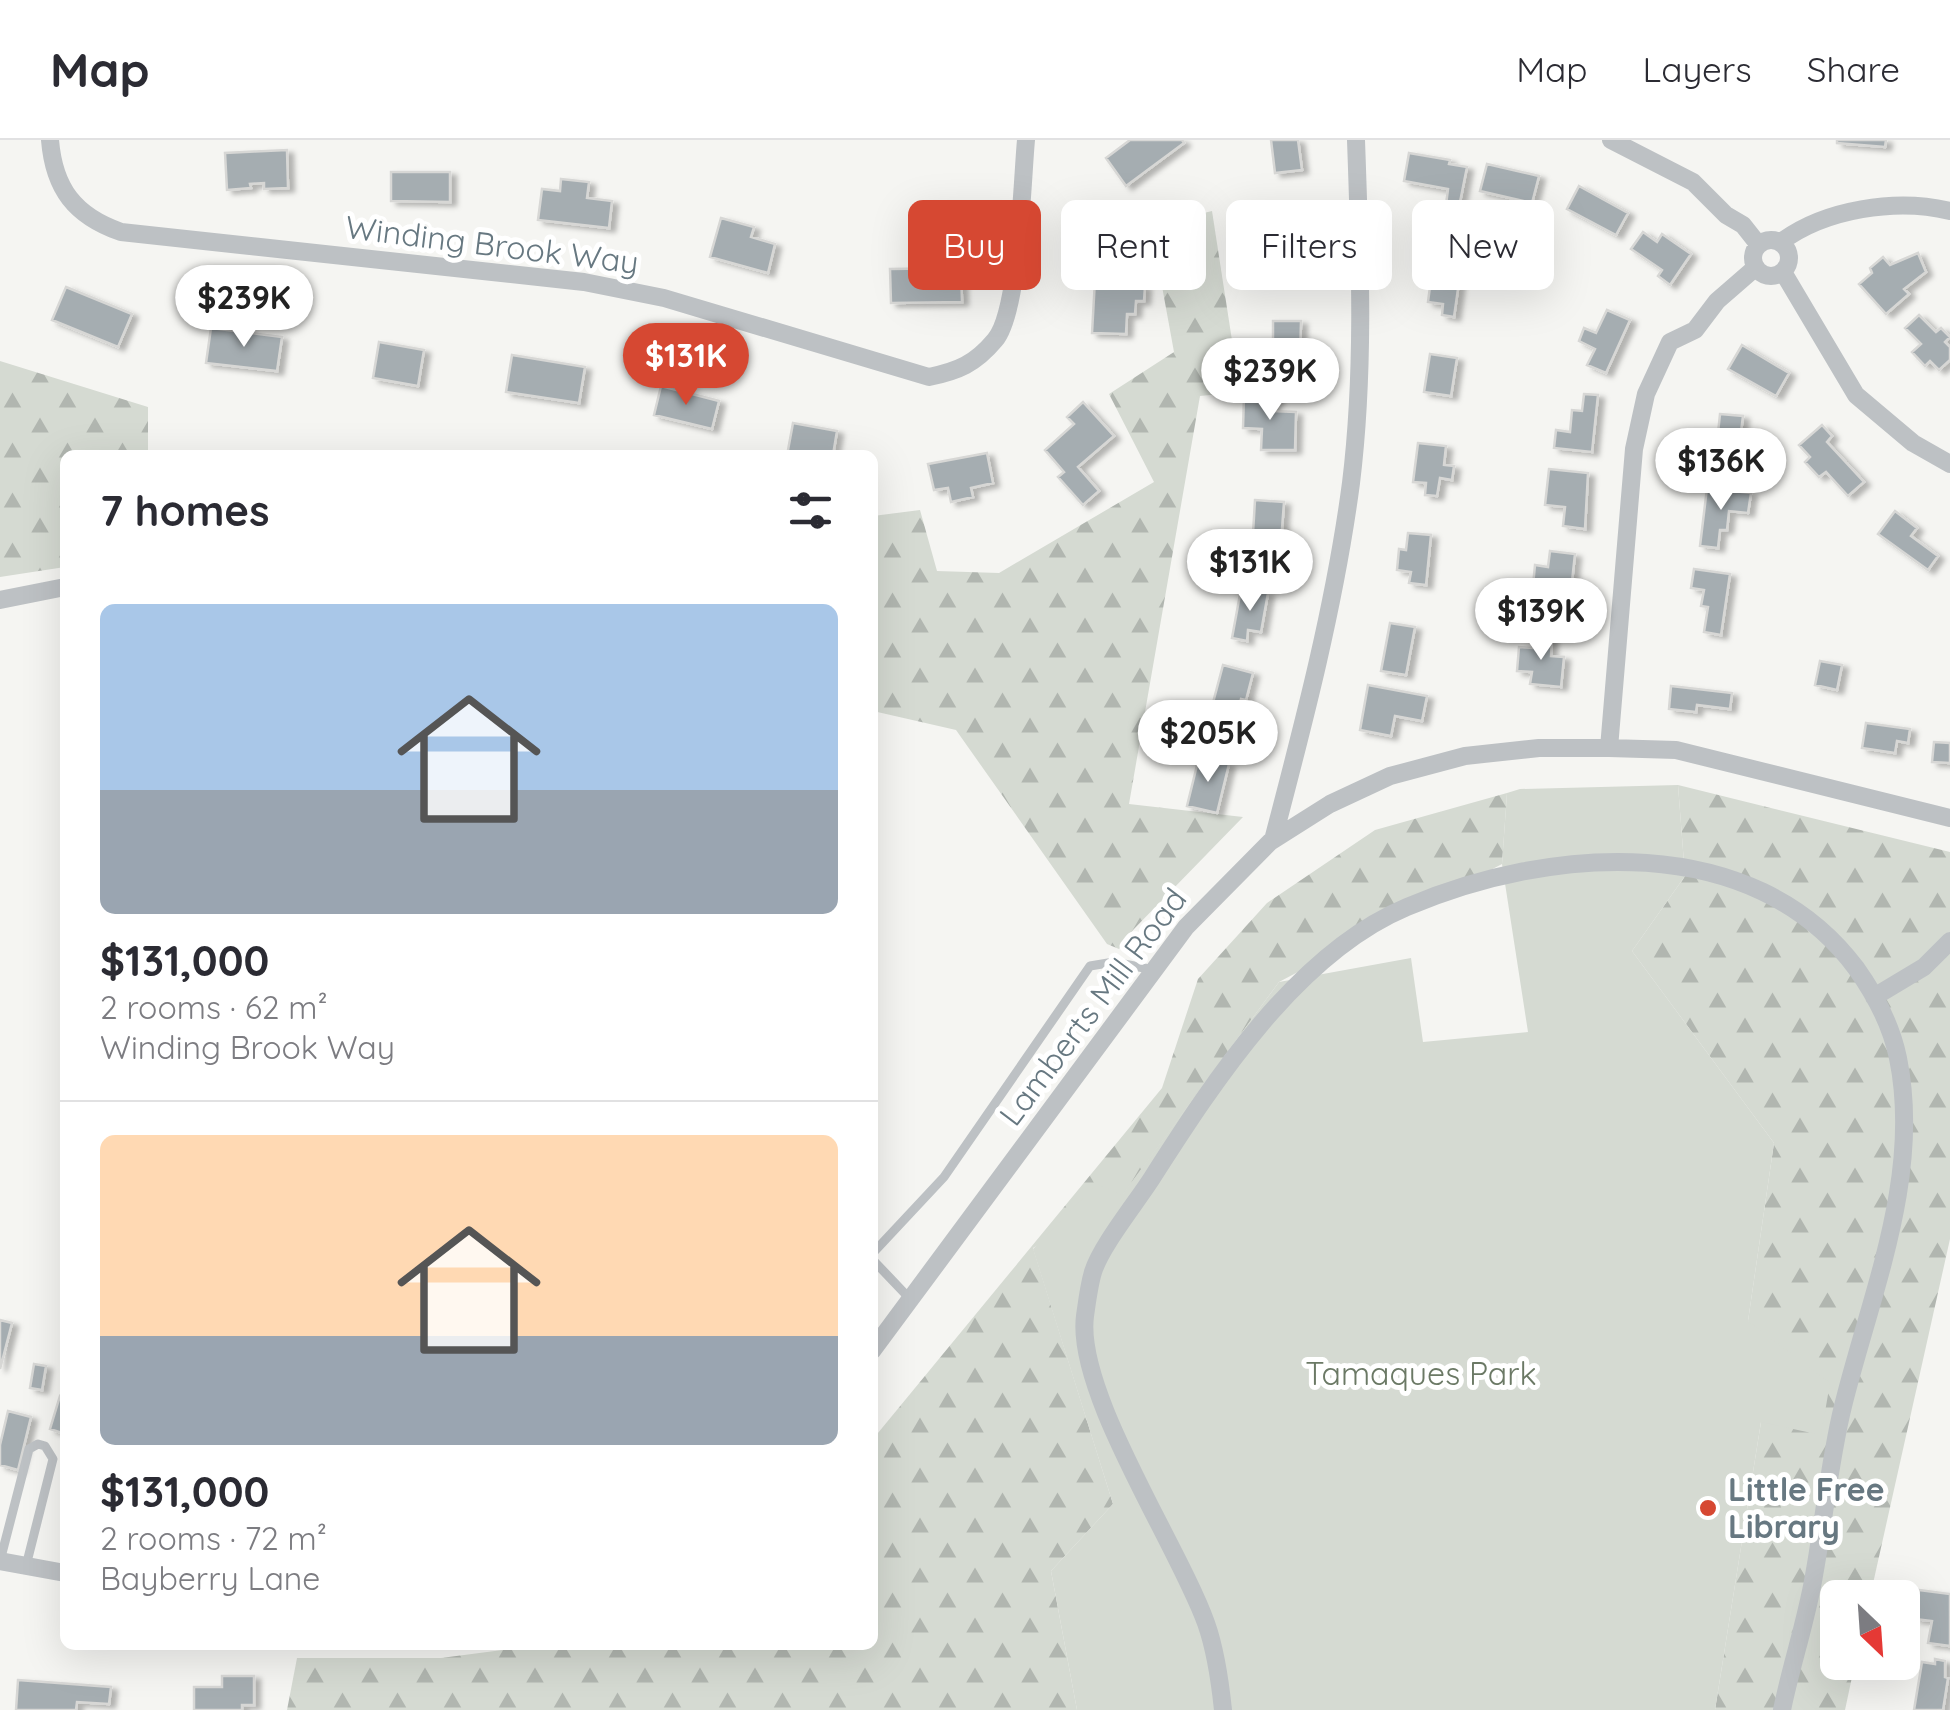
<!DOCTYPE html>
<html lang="en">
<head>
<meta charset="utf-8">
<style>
	body { margin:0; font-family:Quicksand,sans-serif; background:#f7f7f7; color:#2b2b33; height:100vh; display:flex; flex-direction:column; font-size:38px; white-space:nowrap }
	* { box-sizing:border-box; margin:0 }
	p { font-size:32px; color:#7c7c81 }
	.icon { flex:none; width:55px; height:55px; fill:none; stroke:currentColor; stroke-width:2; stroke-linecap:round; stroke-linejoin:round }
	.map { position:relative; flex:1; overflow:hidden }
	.sheet { position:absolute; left:60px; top:310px; width:818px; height:1200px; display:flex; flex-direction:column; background:#fff; border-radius:15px; box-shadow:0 10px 40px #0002 }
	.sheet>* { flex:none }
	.guide { position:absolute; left:908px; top:60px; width:892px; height:90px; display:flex; gap:20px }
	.needle { width:65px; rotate:155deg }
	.buttons { position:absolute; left:1820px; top:1440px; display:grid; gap:20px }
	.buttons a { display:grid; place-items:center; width:100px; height:100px; border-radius:15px; background:#fff; box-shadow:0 10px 40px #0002; font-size:50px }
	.price { position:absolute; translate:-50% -85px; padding:0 22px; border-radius:35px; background:#fff; color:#222; font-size:32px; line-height:65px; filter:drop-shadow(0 2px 5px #0008) }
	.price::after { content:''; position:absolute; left:50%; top:60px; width:30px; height:22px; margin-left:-15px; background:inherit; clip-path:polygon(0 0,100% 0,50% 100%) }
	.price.on { background:#d64832; color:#fff }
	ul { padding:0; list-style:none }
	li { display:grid; align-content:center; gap:20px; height:530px; padding:0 40px }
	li+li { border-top:2px solid #e1e1e2 }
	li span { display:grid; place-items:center; height:310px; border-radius:15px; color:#555 }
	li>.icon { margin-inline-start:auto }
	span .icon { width:180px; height:180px; fill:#fffc; stroke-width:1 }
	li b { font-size:42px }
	h2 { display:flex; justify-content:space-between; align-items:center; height:120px; padding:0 40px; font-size:42px }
	.pill { padding:0 35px; border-radius:15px; background:#fff; box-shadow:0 10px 40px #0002; font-size:35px; line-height:90px }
	.pill.on { background:#d64832; color:#fff }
	header { display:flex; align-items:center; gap:60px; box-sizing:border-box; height:140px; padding:0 50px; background:#fff; border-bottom:2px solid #e1e1e2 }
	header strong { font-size:48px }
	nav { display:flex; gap:55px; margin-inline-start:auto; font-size:35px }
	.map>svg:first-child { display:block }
	.forest { fill:url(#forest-firs) }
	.park { fill:#d5dad2 }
	.building { fill:#a5adb1; stroke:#d7d7d5; stroke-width:2.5; filter:url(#shadow) }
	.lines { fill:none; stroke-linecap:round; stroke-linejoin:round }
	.service { stroke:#bdc1c4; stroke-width:9 }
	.minor { stroke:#bdc1c4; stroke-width:18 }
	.poi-dot { fill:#d64832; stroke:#fff; stroke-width:4 }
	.labels { text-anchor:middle; stroke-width:10; stroke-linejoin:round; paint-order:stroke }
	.street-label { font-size:32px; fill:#677881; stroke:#fff }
	.park-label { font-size:32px; fill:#6b7965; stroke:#fff }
	.poi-label { font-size:32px; font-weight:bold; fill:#677881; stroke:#fff; text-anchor:start }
</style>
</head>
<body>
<header>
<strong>Map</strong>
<nav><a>Map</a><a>Layers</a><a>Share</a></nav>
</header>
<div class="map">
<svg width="1950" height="1570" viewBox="0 0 1950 1570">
	<defs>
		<pattern id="forest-firs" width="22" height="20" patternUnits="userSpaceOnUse" patternTransform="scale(2.5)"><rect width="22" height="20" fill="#d5dad2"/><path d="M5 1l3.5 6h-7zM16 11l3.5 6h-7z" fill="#b1b6b0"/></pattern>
		<filter id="shadow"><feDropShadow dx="6" dy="3.5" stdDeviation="2.5" flood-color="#0004"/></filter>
	</defs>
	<rect width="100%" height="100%" fill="#f5f5f2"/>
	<!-- forest -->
	<path class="forest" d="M1212,71L1240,252L1200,256L1129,664L1243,677L1133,790L1119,809L1107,804L956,590L873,571V376L920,370L937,431L999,433L1154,342L1109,254L1174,212L1151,86Z
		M0,221L148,267V315H65V427L0,437Z
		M1678,645L1950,712V1099L1870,1457L1838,1458V1522L1855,1523L1845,1570H1715L1761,1282L1748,1181L1774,1003L1632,811L1685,736Z
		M1507,653L1502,724L1279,842L1122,1056L1033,1108L1113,1364L1051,1431L1077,1570H287L297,1518H441L540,1505H872L873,1299L1162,948L1198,839L1267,763L1375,690Z"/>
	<!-- park -->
	<path class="park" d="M1678,645L1685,736L1632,811L1774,1003L1748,1181L1830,1243L1821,1295L1761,1282L1715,1570H1077L1051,1431L1113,1364L1033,1109L1097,1044L1122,1055L1279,842L1411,818L1423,902L1528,892L1502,724L1507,653L1520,649Z"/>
	<!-- building -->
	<path class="building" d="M1130,0H1182L1184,3L1126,46L1106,18Z
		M1271,0H1298L1302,30L1275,33Z
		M1837,0H1886L1885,7L1837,3Z
		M287,10L288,48L264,49V43L250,44L251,48L227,50L225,13Z
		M1409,13L1450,20L1449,24L1467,27L1459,67L1446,65L1448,49L1404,41Z
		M1487,24L1539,36L1532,63L1480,51Z
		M391,32H450V62L391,61Z
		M561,39L589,42L587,58L612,61L609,88L538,80L542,49L560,51Z
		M1579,46L1628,73L1616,95L1567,69Z
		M721,78L754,87L751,97L775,104L768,133L710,117Z
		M1275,83H1300L1301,140H1276Z
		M1643,92L1657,102L1662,94L1691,114L1670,145L1658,136L1662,130L1631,109Z
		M1918,113L1926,132L1904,149L1909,154L1886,174L1859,144L1872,133L1870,128L1883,117L1890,125Z
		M1096,122L1138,124L1137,145L1145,146L1144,161H1136L1135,174H1127L1126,194L1092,193Z
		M1433,123L1461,128L1454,177L1442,175L1443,164L1428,162Z
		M961,128L962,162L891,163L890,129Z
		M66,147L132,174L118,207L52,180Z
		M1607,170L1630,180L1606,233L1587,225L1595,209L1579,201L1584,188L1596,193Z
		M1919,175L1936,192L1941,188L1950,197L1945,202L1950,207V220L1939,230L1930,221L1925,226L1912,212L1921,204L1905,188Z
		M1273,181H1301L1300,220H1288V231H1274V221L1259,220V207H1273Z
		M211,188L282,197L277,231L206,223Z
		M379,202L424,210L418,246L373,238Z
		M1742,205L1789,233L1776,256L1728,229Z
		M1430,214L1457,218L1451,256L1424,252Z
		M512,215L585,227L579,263L506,252Z
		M661,246L719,261L712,289L654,275Z
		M1584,254L1598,255L1592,312L1554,308L1556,290L1570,292L1572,270L1582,271Z
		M1244,256L1277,257V261H1272V271L1296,272L1295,310H1261L1262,289L1243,288Z
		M1083,262L1114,296L1078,327L1099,351L1083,365L1058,337L1064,332L1045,310L1074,284L1067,277Z
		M1720,274L1743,276L1741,292L1751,293L1750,306L1740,305L1737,332L1714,330Z
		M793,283L837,291L833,315H807L788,310Z
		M1822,285L1832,296L1827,302L1864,342L1848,356L1826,332L1819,337L1805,322L1810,317L1799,305Z
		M1418,303L1446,306L1444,325L1454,326L1452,340L1440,338L1437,356L1425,355L1426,343L1413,342Z
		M987,313L993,343L971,348L973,357L951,362L948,348L934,350L928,324Z
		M1549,329L1588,333L1585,389L1563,386L1565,367L1545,365Z
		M1707,348L1751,353L1748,373L1729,371L1727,390H1720L1718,408L1700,406Z
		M1255,360L1284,362L1281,402L1267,401L1266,411L1252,410Z
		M1895,371L1917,388L1911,396L1938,416L1928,430L1878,394Z
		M1408,393L1431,395L1426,445L1409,443L1411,432L1397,430L1399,409L1406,410Z
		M1550,411L1575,414L1569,469L1546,466L1548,448L1533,446L1535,425L1548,427Z
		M1694,429L1730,434L1721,495L1704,492L1708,467L1701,466L1704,450L1691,448Z
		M1241,449L1268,453L1261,492L1248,490L1247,501L1232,498Z
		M1390,483L1415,487L1406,535L1381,531Z
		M1534,495L1552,497L1551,516L1564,517L1561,547L1530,544L1532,532L1517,531L1519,507L1532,508Z
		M1820,521L1842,525L1837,550L1815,545Z
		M1223,525L1253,533L1246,560L1241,559L1233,587L1218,583L1220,576L1210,574Z
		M1368,545L1427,556L1422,581L1395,576L1391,596L1360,590Z
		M1671,546L1732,553L1730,569L1697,565L1696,572L1669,569Z
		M1866,583L1910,589L1908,603L1897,601L1895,613L1862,608Z
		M1934,602L1950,603V623L1932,622Z
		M1199,617L1229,624L1217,673L1187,666Z
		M0,1180L12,1183L0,1229Z
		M34,1224L46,1226L42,1250L30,1248Z
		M60,1256L65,1258V1294L50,1289Z
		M8,1271L31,1277L18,1330L0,1325V1305Z
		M1919,1450L1950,1454V1506L1928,1503L1932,1481L1915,1479Z
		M1935,1519L1945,1521V1537L1948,1538L1943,1570H1914L1922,1522L1935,1524Z
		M222,1536H254V1565H242V1570H194V1547H222Z
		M18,1540L111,1547L109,1564L77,1562L76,1570H16Z"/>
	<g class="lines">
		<!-- service -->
		<path class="service" d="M872,1114L944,1037L1090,826L1114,822L1154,830
			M872,1119L911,1160
			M0,1421L29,1309L38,1304L45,1306L53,1319L26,1426"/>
		<!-- minor -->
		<path class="minor" d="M50,0C54,49 75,76 121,92L584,142L664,158L929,237C958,231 975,224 995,200C1019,172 1022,42 1026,0
			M1611,0L1693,42L1726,75L1743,85L1758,104
			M1753 118a18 18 0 1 1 36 0a18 18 0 1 1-36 0Z
			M1781,102C1825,69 1896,58 1950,71
			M1783,132L1856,255L1913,303L1950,324
			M0,460L65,447
			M1609,608L1634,309L1646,254L1670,202L1695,190L1717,161L1755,128
			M1273,700C1304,582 1335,464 1351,343C1365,229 1360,114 1356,0
			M1874,857L1924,827L1950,801
			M872,1211L1186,787L1270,702L1330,664L1390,636L1465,616L1539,608H1609L1676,610L1950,678
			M0,1421L65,1433
			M1223,1570C1220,1541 1216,1511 1206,1483C1178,1405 1075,1252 1085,1176C1087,1162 1089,1145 1093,1132C1101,1106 1136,1063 1152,1038C1214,941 1297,813 1407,767C1550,706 1753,690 1856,828C1876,856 1891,884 1898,918C1922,1036 1871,1153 1843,1266C1829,1323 1824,1382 1813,1441C1805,1485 1791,1526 1782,1570"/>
	</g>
	<!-- markers -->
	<circle class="poi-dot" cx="1708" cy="1368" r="10"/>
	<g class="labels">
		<!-- street labels -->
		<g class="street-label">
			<text transform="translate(492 105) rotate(7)" y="11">Winding Brook Way</text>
			<text transform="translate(1093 867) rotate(-53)" y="11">Lamberts Mill Road</text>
		</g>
		<!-- park labels -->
		<g class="park-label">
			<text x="1421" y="1245">Tamaques Park</text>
		</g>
		<!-- poi labels -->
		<g class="poi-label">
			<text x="1728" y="1361">Little Free<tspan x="1728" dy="37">Library</tspan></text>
		</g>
	</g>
</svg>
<div class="buttons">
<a><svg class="needle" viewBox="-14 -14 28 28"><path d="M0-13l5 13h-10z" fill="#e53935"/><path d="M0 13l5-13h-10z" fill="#7c7c81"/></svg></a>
</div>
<b class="price" style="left:244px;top:210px">$239K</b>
<b class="price on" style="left:686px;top:268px">$131K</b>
<b class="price" style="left:1270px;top:283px">$239K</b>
<b class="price" style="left:1721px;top:373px">$136K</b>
<b class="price" style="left:1250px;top:474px">$131K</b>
<b class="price" style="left:1541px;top:523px">$139K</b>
<b class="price" style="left:1208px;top:645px">$205K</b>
<div class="guide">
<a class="pill on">Buy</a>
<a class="pill">Rent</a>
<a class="pill">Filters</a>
<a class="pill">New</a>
</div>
<section class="sheet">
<h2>7 homes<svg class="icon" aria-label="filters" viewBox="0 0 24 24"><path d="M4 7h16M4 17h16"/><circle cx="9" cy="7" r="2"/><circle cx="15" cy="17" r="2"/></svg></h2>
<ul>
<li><span style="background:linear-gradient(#a9c7e8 60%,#9aa5b1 0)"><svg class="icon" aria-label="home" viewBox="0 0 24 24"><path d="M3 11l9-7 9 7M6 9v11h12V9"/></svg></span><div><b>$131,000</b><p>2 rooms · 62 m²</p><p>Winding Brook Way</p></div></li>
<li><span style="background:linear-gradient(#ffd9b3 65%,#9aa5b1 0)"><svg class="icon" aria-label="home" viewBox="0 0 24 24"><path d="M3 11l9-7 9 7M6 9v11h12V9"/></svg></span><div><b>$131,000</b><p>2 rooms · 72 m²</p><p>Bayberry Lane</p></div></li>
</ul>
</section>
</div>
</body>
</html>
